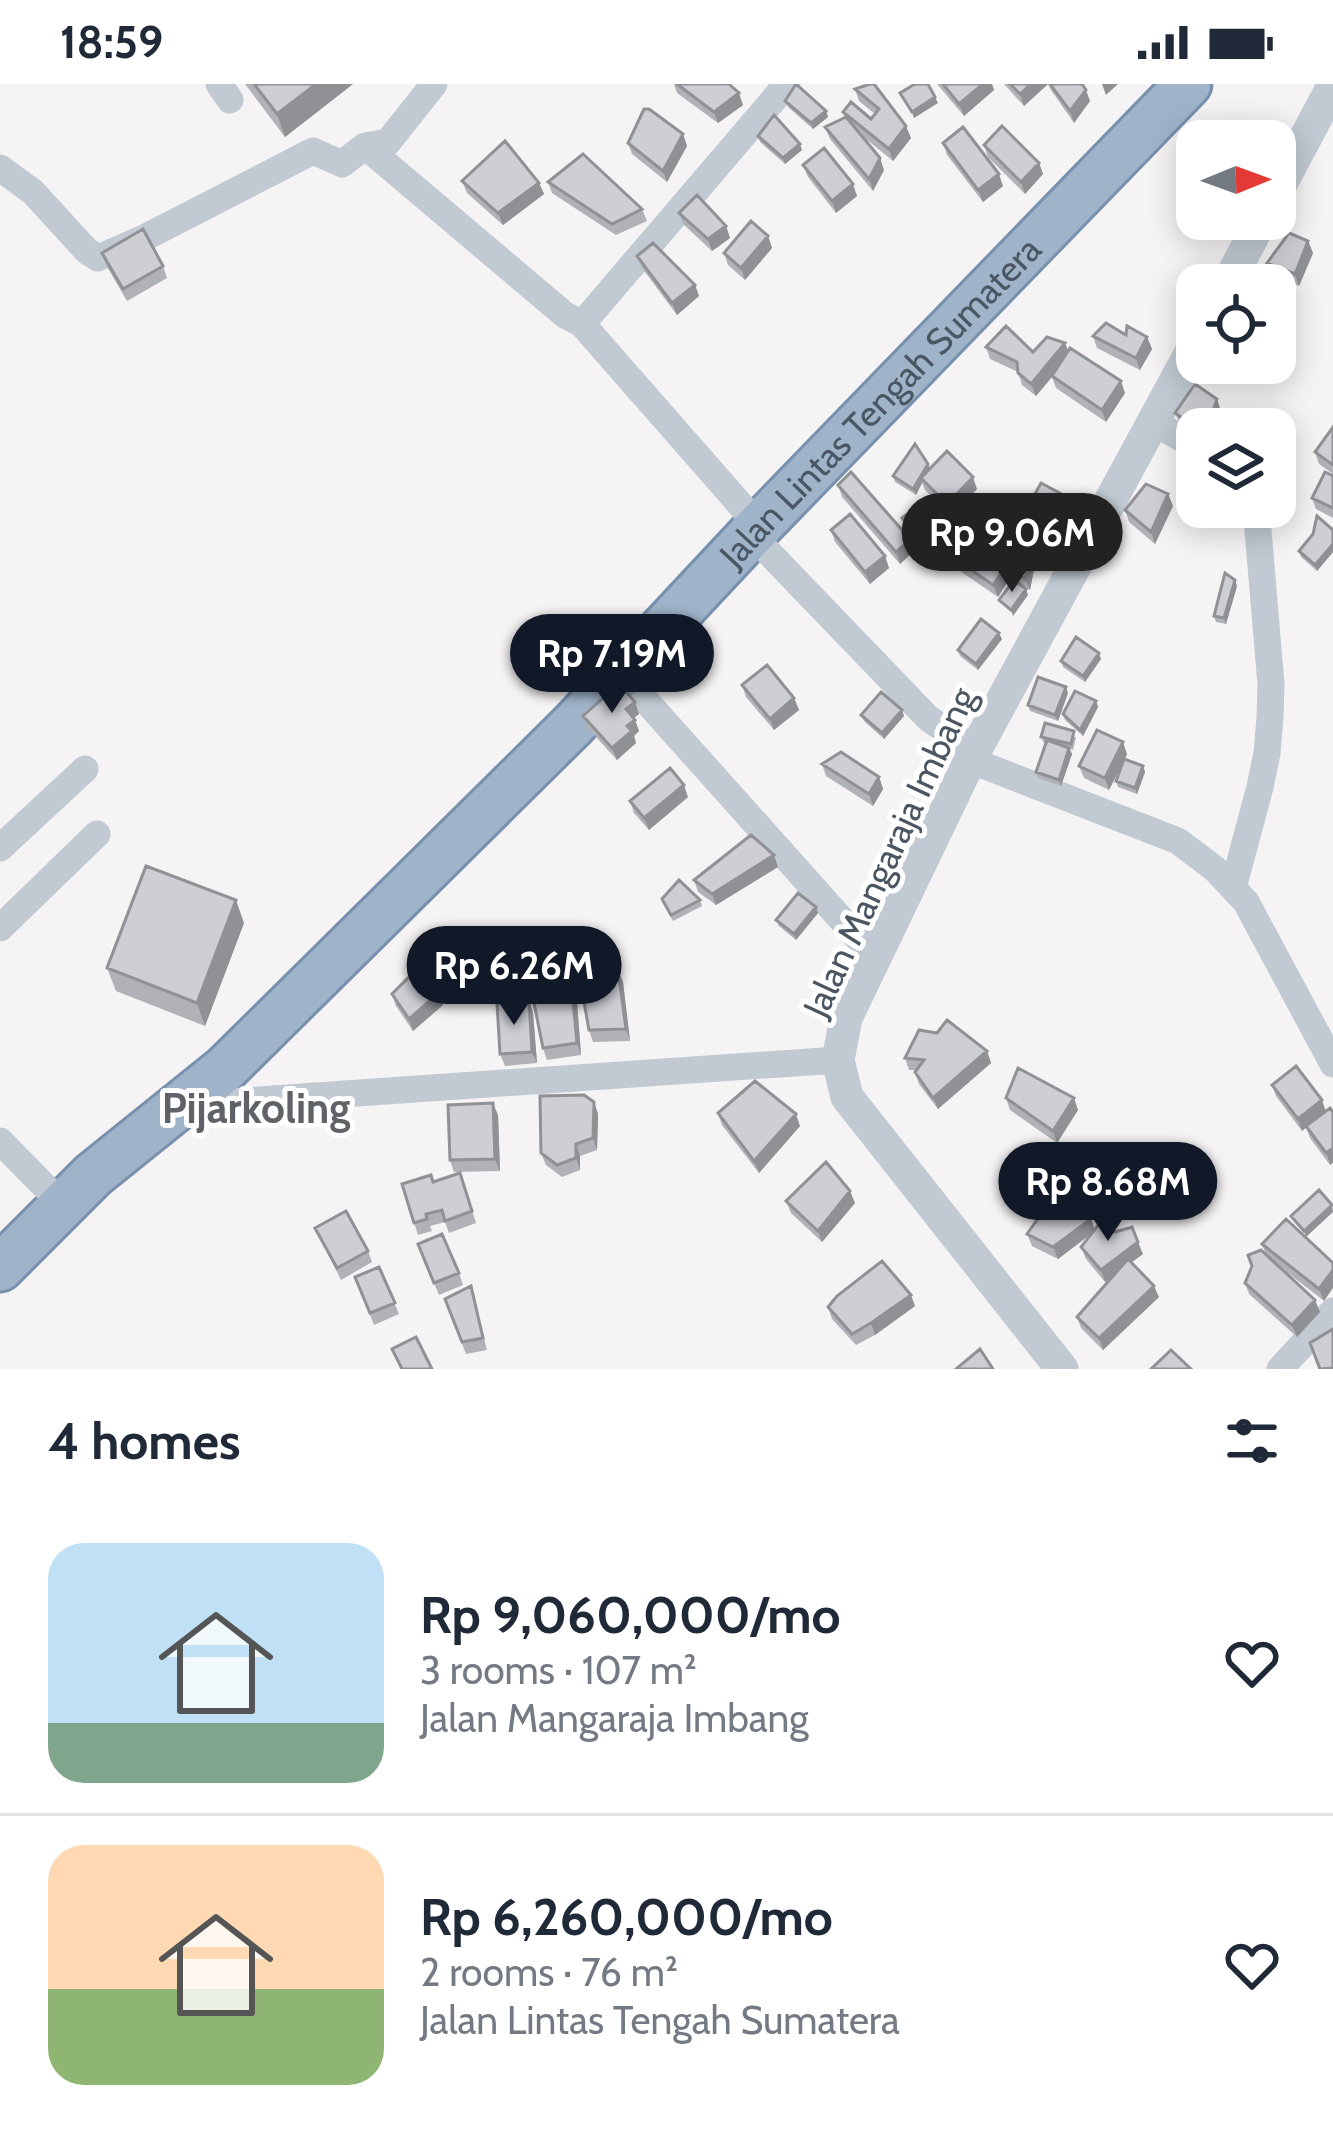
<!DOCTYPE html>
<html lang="en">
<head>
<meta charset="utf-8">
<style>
	body { margin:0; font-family:Cabin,sans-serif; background:#f2f2f3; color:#1f2937; height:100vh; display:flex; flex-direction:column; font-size:45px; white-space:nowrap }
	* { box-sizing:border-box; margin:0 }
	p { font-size:39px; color:#747a83 }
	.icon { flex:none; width:66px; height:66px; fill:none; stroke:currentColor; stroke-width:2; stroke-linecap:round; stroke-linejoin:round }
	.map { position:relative; height:1285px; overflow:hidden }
	.panel { display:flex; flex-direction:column; background:#fff; flex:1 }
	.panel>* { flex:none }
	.needle { width:78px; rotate:89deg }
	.tools { position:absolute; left:1176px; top:36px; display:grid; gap:24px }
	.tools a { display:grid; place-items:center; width:120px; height:120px; border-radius:24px; background:#fff; box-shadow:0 6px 30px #0003; font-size:60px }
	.price { position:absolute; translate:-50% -102px; padding:0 27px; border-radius:42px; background:#111827; color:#fff; font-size:39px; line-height:78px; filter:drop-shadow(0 3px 6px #0008) }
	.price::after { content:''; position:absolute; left:50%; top:72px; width:36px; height:27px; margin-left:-18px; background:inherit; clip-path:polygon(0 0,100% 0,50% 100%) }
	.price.active { background:#222; color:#fff }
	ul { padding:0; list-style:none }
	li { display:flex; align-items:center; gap:36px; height:300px; padding:0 48px }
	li+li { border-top:3px solid #e0e1e3 }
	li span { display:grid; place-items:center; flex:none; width:336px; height:240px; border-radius:36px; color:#555 }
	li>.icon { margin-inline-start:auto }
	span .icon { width:144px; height:144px; fill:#fffc; stroke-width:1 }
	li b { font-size:51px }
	h2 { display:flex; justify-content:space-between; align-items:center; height:144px; padding:0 48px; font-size:51px }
	.status { display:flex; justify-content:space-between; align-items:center; height:84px; padding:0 60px; background:#fff; direction:ltr }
	.status svg { height:33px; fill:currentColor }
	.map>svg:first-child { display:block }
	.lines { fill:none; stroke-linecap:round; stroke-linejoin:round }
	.trunk-casing { stroke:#7690ad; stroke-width:51 }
	.minor { stroke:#c1cad2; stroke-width:27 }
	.tertiary { stroke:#c1cad2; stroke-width:33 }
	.trunk { stroke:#9fb4c9; stroke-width:45 }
	.wall { fill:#b0b2b7 }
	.shaded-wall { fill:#909195 }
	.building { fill:#cdcfd5; stroke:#909195; stroke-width:3 }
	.labels { text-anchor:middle; stroke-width:10; stroke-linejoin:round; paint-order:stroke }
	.street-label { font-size:36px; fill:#4a5661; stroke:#fff }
	.quarter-label { font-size:42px; font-weight:bold; fill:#5f6368; stroke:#fff }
</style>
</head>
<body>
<div class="status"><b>18:59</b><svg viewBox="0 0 49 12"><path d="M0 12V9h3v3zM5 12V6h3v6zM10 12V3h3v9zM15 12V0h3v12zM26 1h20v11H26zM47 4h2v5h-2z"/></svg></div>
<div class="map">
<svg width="1333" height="1285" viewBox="0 0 1333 1285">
	<rect width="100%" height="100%" fill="#f5f3f3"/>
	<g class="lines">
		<!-- trunk casing -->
		<g class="trunk-casing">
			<g id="trunk">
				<path id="s1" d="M0,1184L93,1091L226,984L573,641L759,442L1188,0"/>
			</g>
		</g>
		<!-- minor -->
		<path class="minor" d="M219,0L230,16
			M434,0L388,58L365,62L565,231L582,240L759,442
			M0,84L33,108L87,167L98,174L146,153L313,67L342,80L365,62
			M582,240L787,0
			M1153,338L1197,363
			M751,450L928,634L975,666
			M622,590L875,873
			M970,676L1178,757L1215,785L1246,818L1333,980
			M0,764L85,685
			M1233,804L1260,703L1267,669L1270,634L1271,600L1256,423
			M0,844L97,750
			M184,1021L838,976
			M0,1057L63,1121
			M1280,1285L1333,1227"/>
		<!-- tertiary -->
		<path class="tertiary" d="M1275,111L1333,2
			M1227,201L1262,135
			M1062,1285L847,1013L838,976L846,934L970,676L1197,257"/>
		<!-- trunk -->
		<use href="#trunk" class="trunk"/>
	</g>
	<!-- wall -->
	<path class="wall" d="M245,0H353L285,53Z
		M674,0H729L743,21L718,39L677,9Z
		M870,0L911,54L893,77L860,50L884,86L873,107L830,55L825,43L845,34L843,28L871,35L875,30L859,17L855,5Z
		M937,0H992L994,6L964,32Z
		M1004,0H1048L1024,22Z
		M1048,0H1082L1090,17L1074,39L1051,6Z
		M785,17L826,27L828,33L813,45L788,23Z
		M683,50L687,62L667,98L632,70L628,59Z
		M758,52L802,66L785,80L760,58Z
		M943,59L1003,102L983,118L947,71Z
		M984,61L1039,79L1043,90L1025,110L988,73Z
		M803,81L857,112L836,129L808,93Z
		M462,97L539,99L544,110L503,141L467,109Z
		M548,98L642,125L647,137L616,151L552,109Z
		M679,129L726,142L730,154L712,167L683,140Z
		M768,152L772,164L745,196L728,181L724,169Z
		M1308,157L1313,169L1299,202L1271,191L1267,179Z
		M102,169L163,182L167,194L127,217L106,181Z
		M637,172L695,201L699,212L677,231L642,184Z
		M1093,252L1147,253L1152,265L1140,286L1097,264Z
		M986,263L1033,268L1068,267L1125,309L1106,338L1056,304L1052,293L1036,312L1022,301L1018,288L990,275Z
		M1222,279H1265L1250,300Z
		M1221,327L1215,345H1197V353L1180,340L1175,329Z
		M1333,343V390L1319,380L1315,368Z
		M928,380L930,384L977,405L962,421L990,441L994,453L982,470L989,475L987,469L1008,453L1005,447L1058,454L1044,479L1032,472L1035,480L1030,506L1006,491L1008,497L998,513L935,470L931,458L938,447L920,460L904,440L902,434L943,440L949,430L925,406L922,399L916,411L895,398L893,392Z
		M1333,392V434L1316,425L1312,414Z
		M838,401L910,455L914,467L900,480L842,413Z
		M1168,410L1173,422L1155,460L1129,438L1125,426Z
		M1029,421H1073L1061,443L1031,427Z
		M831,446L885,472L889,484L870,500L835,458Z
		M1333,446V468L1317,487L1301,473L1299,467L1313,450Z
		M1237,502L1226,540L1216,538L1214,532Z
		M1002,555L978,586L960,572L958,566Z
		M1101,575L1085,598L1063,583L1061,577Z
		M742,601L794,614L799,626L774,646L746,613Z
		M1068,609L1058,637L1030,627L1028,621Z
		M1096,617L1098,623L1083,652L1065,636L1063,630Z
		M635,618L639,630L634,634L639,647L634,652L636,659L617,676L588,644L583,632Z
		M902,626L904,632L884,655L864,637L861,631Z
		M1041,653H1076L1073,666L1070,665L1072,670L1061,702L1038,694L1036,688L1046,659H1044Z
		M1127,670L1125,675L1143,682L1145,688L1137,710L1118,703L1116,697L1121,682L1109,706L1084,694L1079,682Z
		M822,680L879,693L883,705L873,722L826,692Z
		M688,713L649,746L634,729L630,717Z
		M778,783L716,821L698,808L694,796Z
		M700,816L702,822L673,837L664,821Z
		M816,823L818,829L796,856L779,842L776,836Z
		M244,839L205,942L116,907L107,884Z
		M623,898L630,957L593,958L589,946Z
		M572,906L577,918L581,971L547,976L543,964Z
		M439,909L443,921L413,947L396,922L392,910Z
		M529,917L533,929L537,979L505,982L500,970Z
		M987,967L991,979L938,1025L919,1000L915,988L916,986H909L905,974Z
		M1296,982L1330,1081L1310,1054L1306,1043L1302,1047L1276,1012L1272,1001Z
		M1006,1014L1078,1026L1057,1059L1010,1026Z
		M594,1018L598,1030L597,1066L580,1072V1086L562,1093L546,1081L541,1069Z
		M718,1029L800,1042L759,1089L722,1041Z
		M498,1031L500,1087L454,1088L450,1076Z
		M460,1089L476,1139L449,1149L445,1138L430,1142L432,1147L418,1151L402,1100L433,1098Z
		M786,1117L855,1119L822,1158L791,1129Z
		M1091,1135L1095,1146L1115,1148L1143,1170L1131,1178L1159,1213L1103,1266L1081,1244L1077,1233L1114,1191L1105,1198L1086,1175L1081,1163L1093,1148L1058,1175L1032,1162L1027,1150Z
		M315,1144L368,1167L372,1178L341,1196Z
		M418,1160L459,1189L463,1201L439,1211Z
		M1262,1160L1333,1179L1324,1217L1270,1175L1320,1228L1297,1253L1249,1210L1245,1199L1252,1182L1266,1171Z
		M379,1183L399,1230L374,1241L355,1193Z
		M471,1202L487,1266L466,1270L445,1215Z
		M915,1222L875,1251L856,1261L832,1235L828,1223Z"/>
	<!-- shaded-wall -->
	<path class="shaded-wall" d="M316,0H353L285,53L277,30Z
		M983,0H992L994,6L964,32L959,20Z
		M1031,0H1048L1024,22L1020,10Z
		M1102,0H1118L1106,11Z
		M1086,6L1090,17L1074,39L1070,27Z
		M739,9L743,21L718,39L714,28Z
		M935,13L938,19L914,34L912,28Z
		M826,27L828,33L813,45L811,39Z
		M906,42L911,54L893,77L889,65Z
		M683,50L687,62L667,98L663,87Z
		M800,60L802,66L785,80L783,74Z
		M880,74L884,86L873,107L869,95Z
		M1039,79L1043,90L1025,110L1021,98Z
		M999,90L1003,102L983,118L978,106Z
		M539,99L544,110L503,141L498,129Z
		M853,100L857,112L836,129L832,117Z
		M726,142L730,154L712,167L708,155Z
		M768,152L772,164L745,196L741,184Z
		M1308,157L1313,169L1299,202L1295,190Z
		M1287,199L1292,211L1277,240L1275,223Z
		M695,201L699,212L677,231L672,219Z
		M1147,253L1152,265L1140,286L1136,274Z
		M1065,259L1070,271L1036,312L1031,300Z
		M1252,279H1265L1250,300L1246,288Z
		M1121,297L1125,309L1106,338L1102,326Z
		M1217,315L1221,327L1215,345H1207Z
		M928,380L931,386L921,394L922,399L916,411L913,405Z
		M973,393L977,405L951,432L947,420Z
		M1168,410L1173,422L1155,460L1151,448Z
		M1071,415L1073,421L1061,443L1059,437Z
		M941,437L944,443L920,460L918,454Z
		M990,441L994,453L978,476L974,464Z
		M1054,442L1058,454L1044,479L1040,467Z
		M910,455L914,467L900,480L896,468Z
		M1333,460V468L1317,487L1315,481Z
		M1031,469L1035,480L1030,506L1025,495Z
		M885,472L889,484L870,500L865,488Z
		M1004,485L1008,497L998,513L993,501Z
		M1235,496L1237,502L1226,540L1224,534Z
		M1026,505L1028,511L1013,532L1011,526Z
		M999,549L1002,555L978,586L976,580Z
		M1099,569L1101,575L1085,598L1083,592Z
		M1066,603L1068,609L1058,637L1055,631Z
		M794,614L799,626L774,646L770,635Z
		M1096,617L1098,623L1083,652L1080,646Z
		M635,618L639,630L630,637L626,625Z
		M902,626L904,632L884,655L882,649Z
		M635,636L639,647L634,652L636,659L617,676L612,664L627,642Z
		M1123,658L1127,670L1109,706L1105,694Z
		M1069,664L1072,670L1061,702L1059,696Z
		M1143,682L1145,688L1137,710L1135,704Z
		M879,693L883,705L873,722L869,710Z
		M684,701L688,713L649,746L644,734Z
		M774,771L778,783L716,821L712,810Z
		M236,816L244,839L205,942L197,919Z
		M816,823L818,829L796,856L794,850Z
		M618,886L623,898L630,957L626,945Z
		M572,906L577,918L581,971L577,959Z
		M439,909L443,921L413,947L409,935Z
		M529,917L533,929L537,979L532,968Z
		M987,967L991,979L938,1025L933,1014Z
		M1074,1014L1078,1026L1057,1059L1053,1047Z
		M1322,1016L1326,1028L1302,1047L1298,1035Z
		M594,1018L598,1030L597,1066L593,1054Z
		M493,1019L498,1031L500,1087L495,1075Z
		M796,1030L800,1042L759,1089L754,1077Z
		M576,1060L580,1072V1086L576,1074Z
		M1333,1064V1079L1330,1081L1326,1069Z
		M850,1107L855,1119L822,1158L818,1147Z
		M1332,1121L1333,1128L1306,1153L1304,1147Z
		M1091,1135L1095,1147L1058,1175L1053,1163Z
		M1138,1158L1143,1170L1105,1198L1101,1186Z
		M1333,1186V1204L1324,1217L1319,1205Z
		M1154,1202L1159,1213L1103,1266L1099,1254Z
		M911,1211L915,1222L875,1251L871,1239Z
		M1315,1216L1320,1228L1297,1253L1292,1241Z"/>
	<!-- building -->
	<path class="building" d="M254,0H316L277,30Z
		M677,0H729L739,9L714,28Z
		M796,0L826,27L811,39L785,17Z
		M870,0H874L906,42L889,65L843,28L851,18L871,35L879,25L855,5Z
		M915,0H928L935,13L912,28L900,9Z
		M943,0H983L959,20Z
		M1010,0H1031L1020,10Z
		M1050,0H1082L1086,6L1070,27Z
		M644,25H649L683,50L663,87L628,59Z
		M774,31L800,60L783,74L758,52Z
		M846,33L880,74L869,95L825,43Z
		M1002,42L1039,79L1021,98L984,61Z
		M963,43L999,90L978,106L943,59Z
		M505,57L539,99L498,129L462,97Z
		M824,64L853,100L832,117L803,81Z
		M583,70L642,125L612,140L548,98Z
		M697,111L726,142L708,155L679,129Z
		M751,137L768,152L741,184L724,169Z
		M143,145L163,182L123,205L102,169Z
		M1289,149L1308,157L1295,190L1267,179Z
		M653,159L695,201L672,219L637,172Z
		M1259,185L1287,199L1275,223V201H1250Z
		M1106,239L1126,251L1127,242L1147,253L1136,274L1093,252Z
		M1006,242L1033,268L1047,253L1065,259L1031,300L1018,289L1017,278L986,263Z
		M1070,264L1121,297L1102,326L1052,292Z
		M1234,279H1252L1246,288Z
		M1195,300L1217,315L1207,345H1199L1175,329Z
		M1333,343V381L1315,368Z
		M915,360L928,380L913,405L893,392Z
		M947,367L973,393L947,420L921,394Z
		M851,388L910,455L896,468L838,401Z
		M1325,388L1333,392V424L1312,414Z
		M1041,399L1071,415L1059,437L1029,421Z
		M1146,400L1168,410L1151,448L1125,426Z
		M926,416L941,437L918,454L902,434Z
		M958,418L990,441L974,464L1004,485L993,501L931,458Z
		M1019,422L1054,442L1040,467L1005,447Z
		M850,430L885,472L865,488L831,446Z
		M1317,432L1333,446V460L1315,481L1299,467L1313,450Z
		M1001,448L1031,469L1025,495L987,469Z
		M1225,489L1235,496L1224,534L1214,532Z
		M1014,496L1026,505L1011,526L999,516Z
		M981,535L999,549L976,580L958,566Z
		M1076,553L1099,569L1083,592L1061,577Z
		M767,581L794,614L770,635L742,601Z
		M1038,593L1066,603L1055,631L1028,621Z
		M619,600L635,618L626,625L635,636L627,642L632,647L612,664L583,632Z
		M1075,607L1096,617L1080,646L1063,630Z
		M881,608L902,626L882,649L861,631Z
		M1045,639L1074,647L1071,660L1041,653Z
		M1097,646L1123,658L1105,694L1079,682Z
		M1047,656L1069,664L1059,696L1036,688Z
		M841,668L879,693L869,710L822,680Z
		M1124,675L1143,682L1135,704L1116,697Z
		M670,684L684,701L644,734L630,717Z
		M751,751L774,771L712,810L694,796Z
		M146,782L236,816L197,919L107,884Z
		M679,796L700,816L671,831L662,815Z
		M798,809L816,823L794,850L776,836Z
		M420,882L439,909L409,935L392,910Z
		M614,883L618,886L626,945L589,946L579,890Z
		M572,906L577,959L543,964L533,914Z
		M529,917L532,968L500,970L497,919Z
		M947,936L987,967L933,1014L915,988L924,976L905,974L919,946L937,949Z
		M1296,982L1322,1016L1298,1035L1272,1001Z
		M1018,984L1074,1014L1053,1047L1006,1014Z
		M755,997L796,1030L754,1077L718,1029Z
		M584,1011L594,1018L593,1054L576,1060V1074L557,1081L541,1069L540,1012Z
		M493,1019L495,1075L450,1076L448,1021Z
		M1330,1024L1333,1028V1064L1326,1069L1306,1042Z
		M826,1078L850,1107L818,1147L786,1117Z
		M460,1089L472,1127L445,1137L442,1126L426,1130L427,1135L414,1139L402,1100L431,1091L433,1098Z
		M1057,1104L1091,1135L1053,1163L1027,1150L1047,1122L1044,1112Z
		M1319,1106L1332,1121L1304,1147L1291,1132Z
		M346,1127L368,1167L337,1184L315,1144Z
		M1103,1135L1115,1148L1132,1143L1138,1158L1101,1186L1081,1163Z
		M1286,1135L1333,1179V1186L1319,1205L1262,1160Z
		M442,1150L459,1189L434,1199L418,1160Z
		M1261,1166L1315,1216L1292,1241L1245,1199L1252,1182L1248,1171Z
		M1128,1175L1154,1202L1099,1254L1077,1233Z
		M882,1177L911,1211L871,1239L852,1250L828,1223L837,1212Z
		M379,1183L395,1219L370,1229L355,1193Z
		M471,1202L483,1254L462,1258L445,1215Z
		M1333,1245V1284L1320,1285L1310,1259Z
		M416,1253L432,1285H402L392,1265Z
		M980,1265L993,1285H956Z
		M1171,1266L1191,1285H1151Z"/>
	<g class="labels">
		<!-- street labels -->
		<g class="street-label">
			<text dy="13" stroke="none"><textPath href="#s1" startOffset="1236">Jalan Lintas Tengah Sumatera</textPath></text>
			<text transform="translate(889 768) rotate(-65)" y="13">Jalan Mangaraja Imbang</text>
		</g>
		<!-- quarter labels -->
		<g class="quarter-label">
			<text x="256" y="1039">Pijarkoling</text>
		</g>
	</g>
</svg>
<div class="tools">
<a><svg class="needle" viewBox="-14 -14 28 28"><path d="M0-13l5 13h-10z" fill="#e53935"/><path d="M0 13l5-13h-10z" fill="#747a83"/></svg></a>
<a><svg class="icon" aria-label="locate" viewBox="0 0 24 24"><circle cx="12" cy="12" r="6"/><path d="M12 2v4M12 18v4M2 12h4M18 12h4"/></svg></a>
<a><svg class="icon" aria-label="layers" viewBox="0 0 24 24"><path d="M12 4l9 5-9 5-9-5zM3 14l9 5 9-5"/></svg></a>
</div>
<b class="price active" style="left:1012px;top:511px">Rp 9.06M</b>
<b class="price" style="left:612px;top:632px">Rp 7.19M</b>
<b class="price" style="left:514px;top:944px">Rp 6.26M</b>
<b class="price" style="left:1108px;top:1160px">Rp 8.68M</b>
</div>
<section class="panel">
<h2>4 homes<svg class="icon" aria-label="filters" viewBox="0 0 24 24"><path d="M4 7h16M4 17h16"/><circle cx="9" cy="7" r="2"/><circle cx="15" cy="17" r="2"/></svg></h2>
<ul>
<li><span style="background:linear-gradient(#bfe0f5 75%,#7fa58c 0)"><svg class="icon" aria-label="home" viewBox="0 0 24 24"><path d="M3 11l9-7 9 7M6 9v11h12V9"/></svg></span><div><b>Rp 9,060,000/mo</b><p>3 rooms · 107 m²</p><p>Jalan Mangaraja Imbang</p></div><svg class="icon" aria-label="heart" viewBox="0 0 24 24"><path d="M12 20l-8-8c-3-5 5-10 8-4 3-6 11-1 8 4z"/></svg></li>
<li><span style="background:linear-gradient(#ffd9b3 60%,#8fb573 0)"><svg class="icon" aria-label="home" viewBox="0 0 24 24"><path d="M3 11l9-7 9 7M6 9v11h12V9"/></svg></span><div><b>Rp 6,260,000/mo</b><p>2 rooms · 76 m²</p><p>Jalan Lintas Tengah Sumatera</p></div><svg class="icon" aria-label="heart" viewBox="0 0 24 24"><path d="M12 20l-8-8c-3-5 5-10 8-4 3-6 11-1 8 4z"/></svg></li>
</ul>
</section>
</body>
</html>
